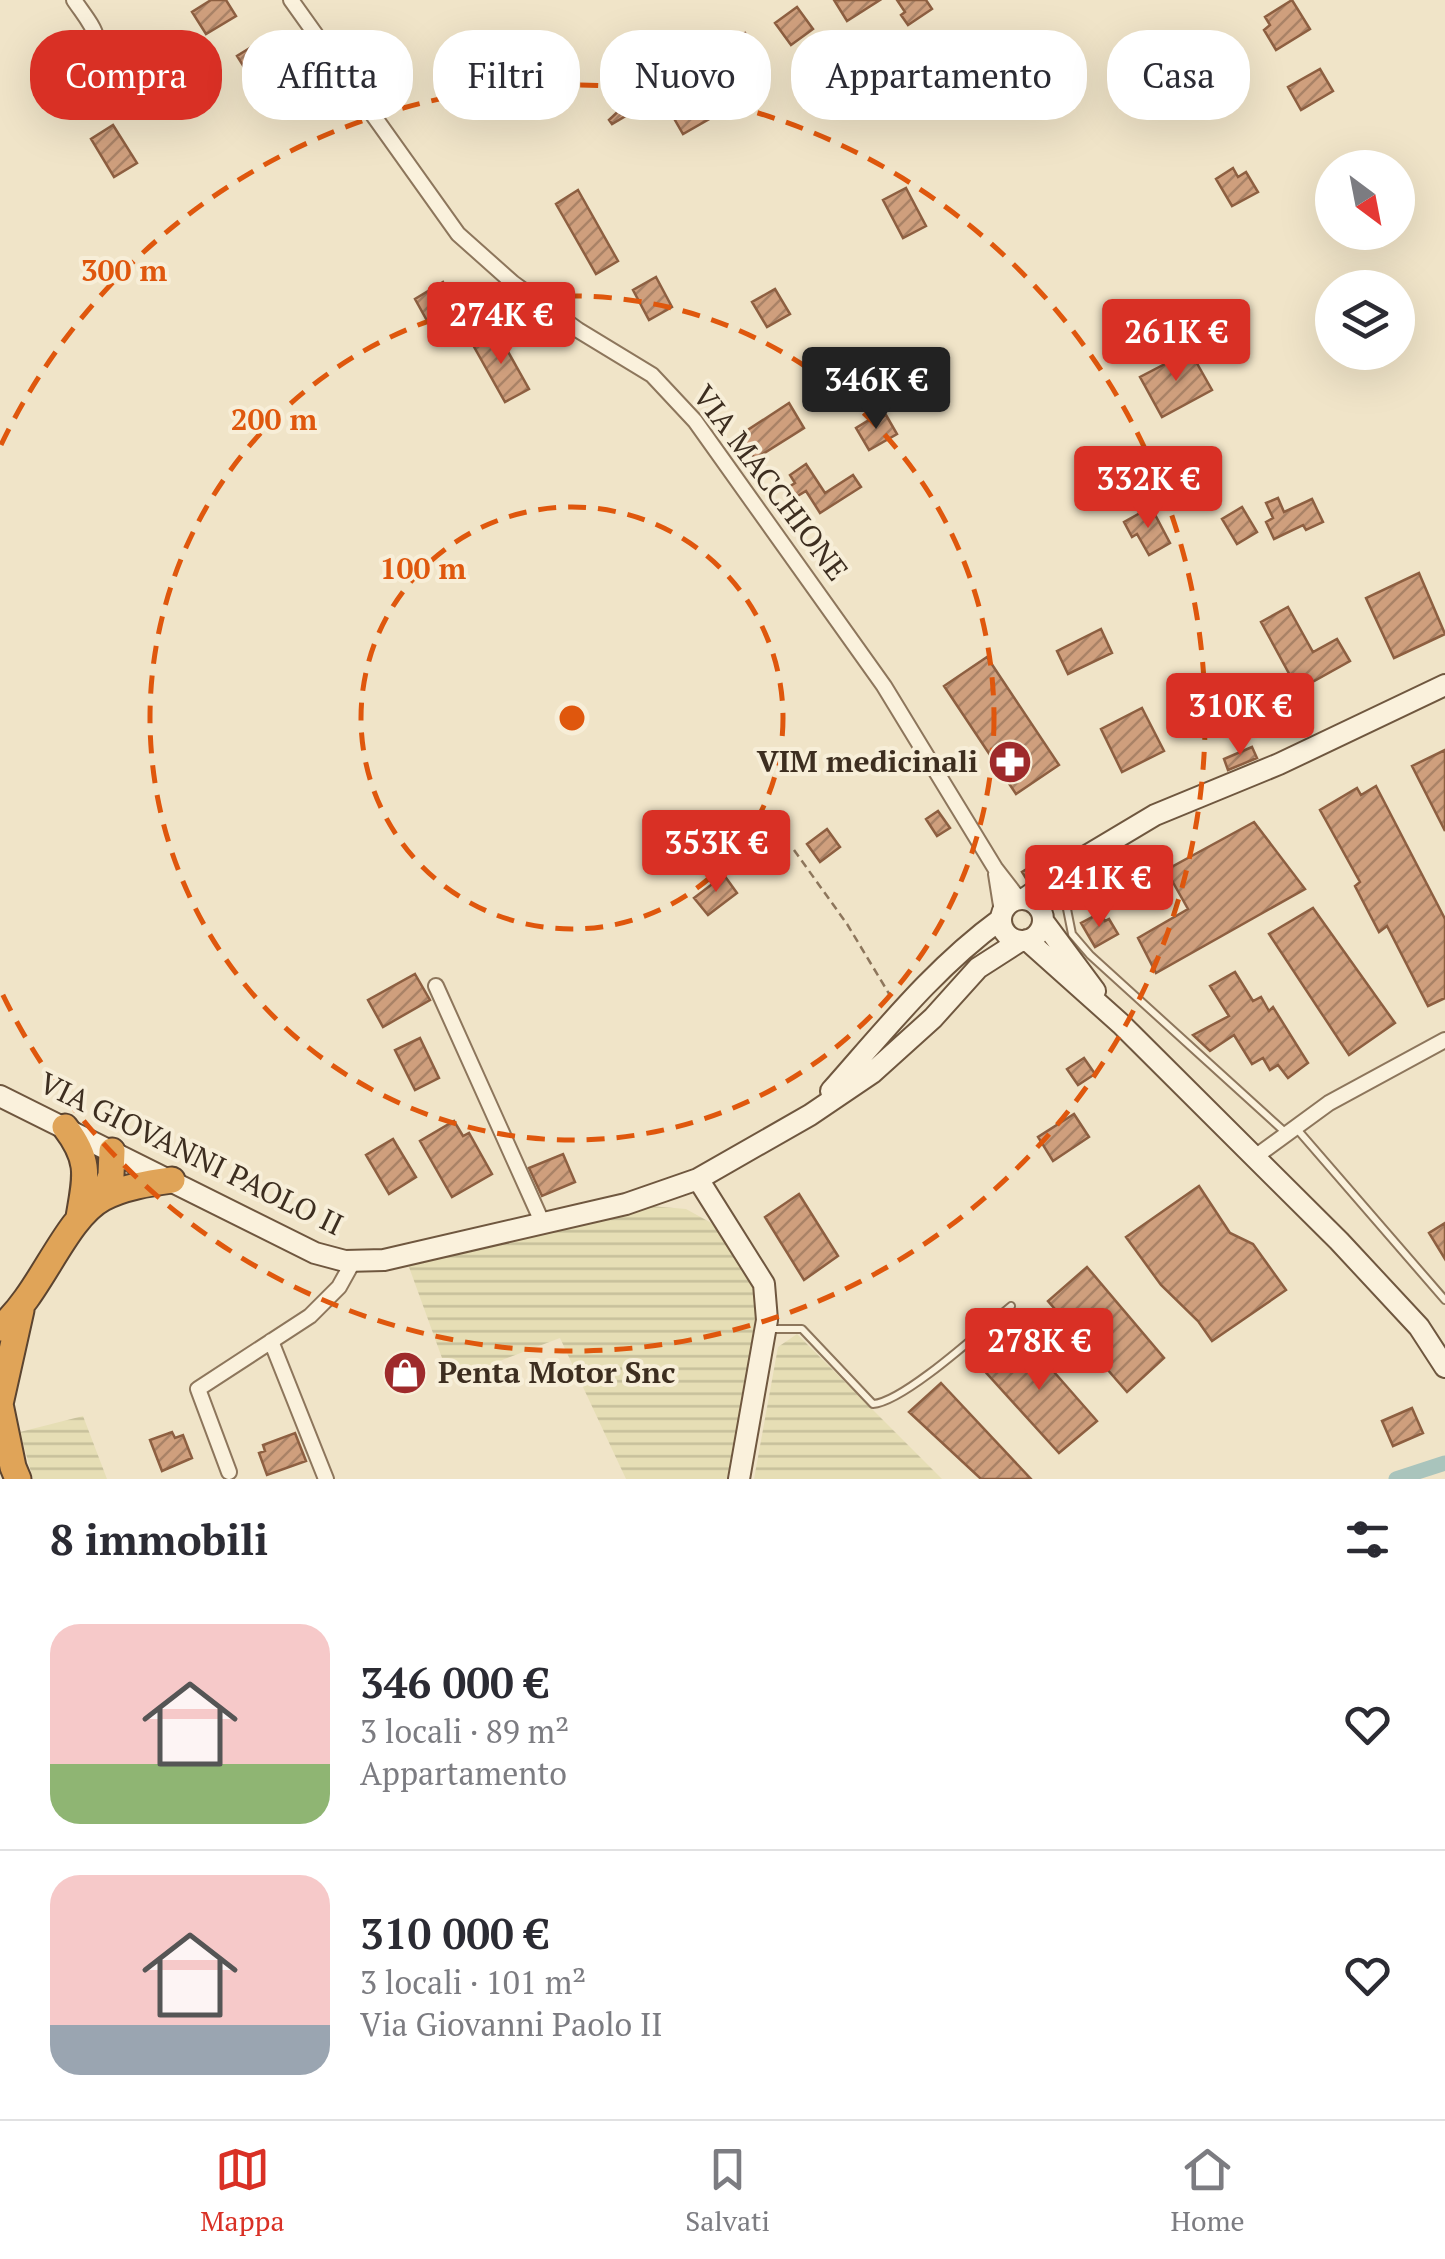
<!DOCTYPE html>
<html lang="it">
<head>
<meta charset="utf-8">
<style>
	body { margin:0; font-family:"PT Serif",serif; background:#f2f2f3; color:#2b2b33; height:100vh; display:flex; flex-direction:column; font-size:38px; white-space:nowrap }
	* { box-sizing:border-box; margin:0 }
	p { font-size:32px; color:#7c7c81 }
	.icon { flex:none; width:55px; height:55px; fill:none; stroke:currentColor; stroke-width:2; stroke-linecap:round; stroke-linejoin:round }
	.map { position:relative; height:1479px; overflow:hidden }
	.sheet { display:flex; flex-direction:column; background:#fff; flex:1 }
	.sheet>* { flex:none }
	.top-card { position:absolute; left:30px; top:30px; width:1385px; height:90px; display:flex; gap:20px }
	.needle { width:65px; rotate:148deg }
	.controls { position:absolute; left:1315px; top:150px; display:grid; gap:20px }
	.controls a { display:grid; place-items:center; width:100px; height:100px; border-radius:50%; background:#fff; box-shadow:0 10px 40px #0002; font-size:50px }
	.price { position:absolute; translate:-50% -85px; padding:0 22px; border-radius:10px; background:#d93025; color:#fff; font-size:32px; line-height:65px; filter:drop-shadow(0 2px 5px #0008) }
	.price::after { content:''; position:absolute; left:50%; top:60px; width:30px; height:22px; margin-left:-15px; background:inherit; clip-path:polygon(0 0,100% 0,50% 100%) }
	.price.current { background:#222; color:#fff }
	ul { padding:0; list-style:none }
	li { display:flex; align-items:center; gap:30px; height:250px; padding:0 50px }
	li+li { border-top:2px solid #e1e1e2 }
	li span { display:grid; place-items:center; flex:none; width:280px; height:200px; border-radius:30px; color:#555 }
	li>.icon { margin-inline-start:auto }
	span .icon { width:120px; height:120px; fill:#fffc; stroke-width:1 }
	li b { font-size:42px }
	h2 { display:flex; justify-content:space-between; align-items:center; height:120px; padding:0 50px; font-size:42px }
	.tag { padding:0 35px; border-radius:40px; background:#fff; box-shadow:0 10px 40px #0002; font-size:35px; line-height:90px }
	.tag.current { background:#d93025; color:#fff }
	.tab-bar { display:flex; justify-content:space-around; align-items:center; height:140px; border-top:2px solid #e1e1e2; background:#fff; font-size:28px; color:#7c7c81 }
	.tab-bar a { display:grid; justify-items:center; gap:5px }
	.tab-bar .current { color:#d93025 }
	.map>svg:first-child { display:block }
	.farmland { fill:url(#farmland-rules) }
	.water { fill:url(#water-ripples); stroke:#6f938a; stroke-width:2.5 }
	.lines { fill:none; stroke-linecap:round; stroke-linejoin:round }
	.canal { stroke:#a9c4bc; stroke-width:15 }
	.building { fill:url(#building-hatch); stroke:#8d5f41; stroke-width:2.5 }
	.lane-casing { stroke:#8d765c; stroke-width:10 }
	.street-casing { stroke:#8d765c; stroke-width:18 }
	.secondary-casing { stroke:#6f573f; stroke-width:24 }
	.highway-casing { stroke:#5b4430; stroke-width:29 }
	.path { stroke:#8d765c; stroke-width:2.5; stroke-dasharray:8 5; stroke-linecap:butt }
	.lane { stroke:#faf1dc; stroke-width:6 }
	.street { stroke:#faf1dc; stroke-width:14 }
	.secondary { stroke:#faf1dc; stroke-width:20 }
	.highway { stroke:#e0a458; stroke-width:25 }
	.ring { fill:none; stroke:#df570d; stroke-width:5; stroke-dasharray:18 12 }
	.labels { text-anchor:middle; stroke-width:8; stroke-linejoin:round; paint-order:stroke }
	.street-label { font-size:30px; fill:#3d2e20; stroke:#f7eed8 }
	.poi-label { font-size:30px; font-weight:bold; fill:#3d2e20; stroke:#f7eed8; text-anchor:end }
	.centre { fill:#df570d; stroke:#f7eed8; stroke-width:5 }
	.ring-label { font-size:30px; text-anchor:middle; font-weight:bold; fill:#df570d; stroke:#f7eed8; stroke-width:8; stroke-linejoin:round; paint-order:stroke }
</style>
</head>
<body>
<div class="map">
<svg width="1445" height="1479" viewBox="0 0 1445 1479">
	<defs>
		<pattern id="farmland-rules" width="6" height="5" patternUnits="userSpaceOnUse" patternTransform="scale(2.5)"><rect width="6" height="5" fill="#e6deb5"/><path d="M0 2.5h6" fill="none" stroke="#c6bf9b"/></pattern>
		<pattern id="water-ripples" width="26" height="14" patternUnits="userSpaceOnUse" patternTransform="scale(2.5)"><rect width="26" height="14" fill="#a9c4bc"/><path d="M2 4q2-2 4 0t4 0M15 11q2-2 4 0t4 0" fill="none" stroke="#8ba098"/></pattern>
		<pattern id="building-hatch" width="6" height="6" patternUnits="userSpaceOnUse" patternTransform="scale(2.5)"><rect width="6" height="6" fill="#cf9f7d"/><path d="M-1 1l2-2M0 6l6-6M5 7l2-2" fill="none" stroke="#a98266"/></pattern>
	</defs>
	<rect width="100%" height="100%" fill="#f0e4c8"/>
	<!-- farmland -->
	<path class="farmland" d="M626,1204L686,1209L735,1236L764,1284L739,1479H626L560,1338L450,1380L405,1256Z
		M797,1334L942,1479H754L778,1347Z
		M83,1416L107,1479H33L20,1432Z"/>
	<!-- water -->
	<path class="water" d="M1160,320L1165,321L1163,328L1169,339L1137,358L1131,340L1156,326Z"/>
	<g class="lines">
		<!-- canal -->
		<path class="canal" d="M1396,1479L1445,1463"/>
	</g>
	<!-- building -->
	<path class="building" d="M211,0H226L236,16L206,34L192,12Z
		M834,0H880L847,21Z
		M897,0H926L932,9L908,25L901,15L905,12Z
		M1292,0L1310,29L1276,50L1264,30L1270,25L1265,17Z
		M797,7L813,29L791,45L775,23Z
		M745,33L761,60L745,69L742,64L737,67L725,46Z
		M261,41L278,68L254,83L237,56Z
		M1320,69L1333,91L1301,110L1288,87Z
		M1150,74L1166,99L1138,116L1123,91Z
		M648,84L656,98L612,124L609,120L626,104L622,99Z
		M696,92L711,118L683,134L668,108Z
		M113,125L137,163L114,177L91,139Z
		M1233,168L1238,177L1246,172L1258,192L1232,206L1216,179Z
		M906,188L926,226L903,238L883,200Z
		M578,190L618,261L596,274L556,204Z
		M656,277L672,307L649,320L633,290Z
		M443,282L458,309L430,326L415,299Z
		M775,289L790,314L767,327L752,302Z
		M497,332L529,389L505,402L473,345Z
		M1190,351L1212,390L1162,417L1140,377Z
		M789,403L804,428L755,459L740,435Z
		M886,415L897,434L869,450L856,428L874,417L877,421Z
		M806,464L825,493L853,475L861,487L820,513L806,491L794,498L787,488L795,483L790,475Z
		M1278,498L1284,512L1312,499L1323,522L1306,530L1303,525L1274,539L1266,522L1273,518L1266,503Z
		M1151,507L1170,543L1149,555L1137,534L1132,537L1124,522Z
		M1242,507L1257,532L1237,544L1222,519Z
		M1419,573L1445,634L1394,658L1366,598Z
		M1288,607L1313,652L1337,639L1350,661L1298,690L1261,622Z
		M1101,629L1112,653L1068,674L1057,651Z
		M987,657L1059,765L1016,794L944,686Z
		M1142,708L1164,751L1122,772L1101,729Z
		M1252,747L1257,758L1228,770L1224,759Z
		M1445,750V831L1412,766Z
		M1376,786L1445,919V998L1428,1006L1387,926L1379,932L1355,886L1360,882L1320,810L1357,788L1361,795Z
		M938,811L950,828L937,836L926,819Z
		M1254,822L1305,889L1156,973L1138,938L1188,909L1166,870Z
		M766,823L782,844L754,867L749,859L745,862L734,848Z
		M827,829L840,847L820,862L807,844Z
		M1048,856L1053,862L1027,880L1022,872Z
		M724,875L737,893L708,915L694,898Z
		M1313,908L1395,1023L1349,1055L1269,934Z
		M1100,913L1105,921L1109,919L1118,934L1095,947L1081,923Z
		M1235,972L1253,1001L1261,997L1269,1011L1273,1007L1308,1063L1288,1078L1278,1065L1270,1070L1263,1058L1252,1064L1234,1035L1210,1051L1193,1035L1229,1016L1210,986Z
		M415,974L430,1000L383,1027L368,1000Z
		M420,1038L439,1078L415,1090L395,1050Z
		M1084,1058L1095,1074L1078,1085L1067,1069Z
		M1074,1114L1089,1137L1053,1161L1038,1137Z
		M454,1121L463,1136L469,1133L492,1174L452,1197L420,1141Z
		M393,1139L416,1177L389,1194L366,1155Z
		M563,1154L575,1182L542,1196L529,1168Z
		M1199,1186L1230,1233L1253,1244L1286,1290L1212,1341L1198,1321L1161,1285L1126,1237Z
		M799,1194L838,1256L804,1280L765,1217Z
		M1445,1223V1259L1429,1233Z
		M1087,1267L1164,1358L1127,1392L1048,1301Z
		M1019,1332L1097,1421L1059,1453L981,1367Z
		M941,1383L1031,1479H981L909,1412Z
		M1412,1408L1423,1433L1393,1446L1382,1421Z
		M172,1432L175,1438L183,1435L192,1458L162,1471L150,1440Z
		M295,1433L306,1461L267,1475L259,1453L265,1451L263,1445Z"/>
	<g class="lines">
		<!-- lane casing -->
		<g class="lane-casing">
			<path id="lane" d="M1082,889L1067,909L1072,934L1090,955L1286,1133
				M1296,1128L1445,1300
				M768,1329H802L873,1404C904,1402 983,1329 1011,1306"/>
		</g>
		<!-- street casing -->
		<g class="street-casing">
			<path id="street" d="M74,0C90,24 110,42 87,69
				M291,0L458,234L513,283L578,330L652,375L695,421L884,686L995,868L1019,899
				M996,874L1002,912
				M436,986L543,1224
				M1255,1157L1329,1103L1445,1040
				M271,1341L326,1479
				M229,1472L198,1389L310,1316L339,1287L354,1260"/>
		</g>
		<!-- secondary casing -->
		<g class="secondary-casing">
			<path id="secondary" d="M1024,899L1083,858L1155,815L1279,764L1445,685
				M1001 920a21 21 0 1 1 42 0a21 21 0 1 1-42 0Z
				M1043,921L1095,991
				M1027,940L1121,1024L1339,1241L1419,1327L1445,1367
				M831,1091C885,1030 935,967 1001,919
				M0,1096L315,1253L345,1261L384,1260L626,1204L698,1179L810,1115L872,1073L933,1018L978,968L1020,941
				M698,1179L764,1284L767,1320L739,1479"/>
		</g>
		<!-- highway casing -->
		<g class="highway-casing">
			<path id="highway" d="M65,1127C91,1161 86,1176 79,1217
				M103,1198L111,1175L112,1151
				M0,1328C41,1294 64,1219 103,1198C123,1187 150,1183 172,1180
				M18,1479L13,1467L0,1404L21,1310"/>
		</g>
		<!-- path -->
		<path class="path" d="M794,850L847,924L891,997"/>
		<!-- lane -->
		<use href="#lane" class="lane"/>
		<!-- street -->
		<use href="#street" class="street"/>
		<!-- secondary -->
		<use href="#secondary" class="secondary"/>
		<!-- highway -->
		<use href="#highway" class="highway"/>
	</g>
	<!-- distance rings -->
	<g class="ring">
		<circle cx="572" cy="718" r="211"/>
		<circle cx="572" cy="718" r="422"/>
		<path d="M1 445A633 633 0 1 1 1 991"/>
	</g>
	<!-- icons -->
	<defs>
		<g id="pharmacy-disc" transform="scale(2.25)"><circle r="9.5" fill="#9e2a2b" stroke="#f7eed8"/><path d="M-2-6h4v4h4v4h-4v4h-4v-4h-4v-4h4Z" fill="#fff"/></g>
		<g id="shop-disc" transform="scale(2.25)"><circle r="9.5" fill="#9e2a2b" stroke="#f7eed8"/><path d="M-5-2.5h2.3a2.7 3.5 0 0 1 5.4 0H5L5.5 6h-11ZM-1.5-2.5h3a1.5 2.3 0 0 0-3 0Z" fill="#fff"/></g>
	</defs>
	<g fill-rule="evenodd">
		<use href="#pharmacy-disc" x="1010" y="762"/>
		<use href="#shop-disc" x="405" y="1373"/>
	</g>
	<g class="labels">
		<!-- street labels -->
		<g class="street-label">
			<text transform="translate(770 483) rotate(53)" y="10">VIA MACCHIONE</text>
			<text transform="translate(191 1154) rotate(26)" y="10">VIA GIOVANNI PAOLO II</text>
		</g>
		<!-- poi labels -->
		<g class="poi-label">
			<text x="978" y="772">VIM medicinali</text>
			<text x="438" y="1383" text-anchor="start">Penta Motor Snc</text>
		</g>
	</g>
	<circle cx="572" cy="718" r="15" class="centre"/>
	<g class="ring-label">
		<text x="124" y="281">300 m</text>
		<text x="274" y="430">200 m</text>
		<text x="423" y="579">100 m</text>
	</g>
</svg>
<div class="controls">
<a><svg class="needle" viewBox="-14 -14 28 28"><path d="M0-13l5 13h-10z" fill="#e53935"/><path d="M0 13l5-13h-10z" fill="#7c7c81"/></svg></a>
<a><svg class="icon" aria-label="layers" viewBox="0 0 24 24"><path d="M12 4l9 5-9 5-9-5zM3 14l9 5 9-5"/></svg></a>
</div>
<b class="price" style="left:501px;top:367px">274K €</b>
<b class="price" style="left:1176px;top:384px">261K €</b>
<b class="price current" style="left:876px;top:432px">346K €</b>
<b class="price" style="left:1148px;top:531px">332K €</b>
<b class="price" style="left:1240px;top:758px">310K €</b>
<b class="price" style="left:716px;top:895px">353K €</b>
<b class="price" style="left:1099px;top:930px">241K €</b>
<b class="price" style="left:1039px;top:1393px">278K €</b>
<div class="top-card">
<a class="tag current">Compra</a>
<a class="tag">Affitta</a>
<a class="tag">Filtri</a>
<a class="tag">Nuovo</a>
<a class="tag">Appartamento</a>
<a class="tag">Casa</a>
</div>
</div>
<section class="sheet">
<h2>8 immobili<svg class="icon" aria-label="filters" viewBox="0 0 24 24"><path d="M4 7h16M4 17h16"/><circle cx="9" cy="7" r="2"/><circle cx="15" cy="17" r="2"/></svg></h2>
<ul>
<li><span style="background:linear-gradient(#f6c9c9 70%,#8fb573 0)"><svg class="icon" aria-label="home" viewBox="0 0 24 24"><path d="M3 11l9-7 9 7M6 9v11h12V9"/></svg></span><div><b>346 000 €</b><p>3 locali · 89 m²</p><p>Appartamento</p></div><svg class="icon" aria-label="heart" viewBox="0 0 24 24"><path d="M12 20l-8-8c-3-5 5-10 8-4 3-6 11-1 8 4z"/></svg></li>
<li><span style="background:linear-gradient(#f6c9c9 75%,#9aa5b1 0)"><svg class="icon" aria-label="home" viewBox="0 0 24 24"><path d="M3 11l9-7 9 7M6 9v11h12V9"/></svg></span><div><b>310 000 €</b><p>3 locali · 101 m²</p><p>Via Giovanni Paolo II</p></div><svg class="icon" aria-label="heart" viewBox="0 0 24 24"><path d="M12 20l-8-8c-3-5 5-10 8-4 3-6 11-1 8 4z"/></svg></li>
</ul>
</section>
<nav class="tab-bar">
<a class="current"><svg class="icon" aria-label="map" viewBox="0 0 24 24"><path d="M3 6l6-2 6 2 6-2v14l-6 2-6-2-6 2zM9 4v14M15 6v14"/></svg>Mappa</a>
<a><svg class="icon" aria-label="saved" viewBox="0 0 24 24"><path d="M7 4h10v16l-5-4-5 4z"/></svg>Salvati</a>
<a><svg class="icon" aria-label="home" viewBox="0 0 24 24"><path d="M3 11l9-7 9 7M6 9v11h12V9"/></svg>Home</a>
</nav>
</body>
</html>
